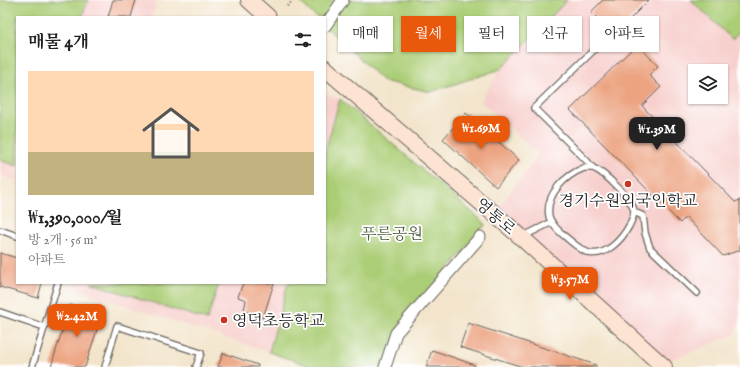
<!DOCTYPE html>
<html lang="ko">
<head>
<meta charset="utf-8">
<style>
	body { margin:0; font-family:"IM FELL English","Noto Serif KR",serif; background:#f2f2f2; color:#222; height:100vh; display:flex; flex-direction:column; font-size:15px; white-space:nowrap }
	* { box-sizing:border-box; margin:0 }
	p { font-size:13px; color:#767676 }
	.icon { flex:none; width:22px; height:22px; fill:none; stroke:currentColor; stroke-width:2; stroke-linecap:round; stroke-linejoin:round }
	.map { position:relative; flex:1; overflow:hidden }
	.side { position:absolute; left:16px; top:16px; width:310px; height:268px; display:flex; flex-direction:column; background:#fff; border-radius:0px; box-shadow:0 1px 3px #0004 }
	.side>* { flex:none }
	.guide { position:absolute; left:338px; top:16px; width:342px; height:36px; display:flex; gap:8px }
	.fabs { position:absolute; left:688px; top:64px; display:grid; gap:8px }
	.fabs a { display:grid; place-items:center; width:40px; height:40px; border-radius:0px; background:#fff; box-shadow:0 1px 3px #0004; font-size:20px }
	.price { position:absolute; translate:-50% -34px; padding:0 9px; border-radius:8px; background:#ea580c; color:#fff; font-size:13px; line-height:26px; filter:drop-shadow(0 1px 2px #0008) }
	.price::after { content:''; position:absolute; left:50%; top:24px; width:12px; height:9px; margin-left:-6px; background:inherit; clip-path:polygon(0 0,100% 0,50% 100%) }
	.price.selected { background:#222; color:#fff }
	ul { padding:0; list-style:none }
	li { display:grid; align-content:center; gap:8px; height:212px; padding:0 12px }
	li+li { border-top:1px solid #e0e0e0 }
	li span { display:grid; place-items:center; height:124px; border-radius:0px; color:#555 }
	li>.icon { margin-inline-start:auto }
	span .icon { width:72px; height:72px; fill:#fffc; stroke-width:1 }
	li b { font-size:17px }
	h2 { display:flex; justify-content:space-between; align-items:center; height:48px; padding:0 12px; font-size:17px }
	.pill { padding:0 14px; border-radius:0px; background:#fff; box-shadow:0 1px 3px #0004; font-size:14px; line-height:36px }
	.pill.selected { background:#ea580c; color:#fff }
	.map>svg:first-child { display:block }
	.built { fill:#f7d0cd; fill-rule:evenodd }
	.green { fill:#aacd75; stroke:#637448 }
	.building { fill:#eca380 }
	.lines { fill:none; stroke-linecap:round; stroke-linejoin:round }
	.lane-casing { stroke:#67625a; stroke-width:8 }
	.street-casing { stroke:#67625a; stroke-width:13 }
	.secondary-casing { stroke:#67625a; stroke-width:18 }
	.path { stroke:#67625a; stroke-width:2.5; stroke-dasharray:1 3; stroke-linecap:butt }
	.lane { stroke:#fff; stroke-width:5.5 }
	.street { stroke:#fff; stroke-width:11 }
	.secondary { stroke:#fde3d1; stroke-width:16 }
	.poi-dot { fill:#c8321e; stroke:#fff; stroke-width:1.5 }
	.labels { text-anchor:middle; stroke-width:3.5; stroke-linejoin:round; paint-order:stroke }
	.poi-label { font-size:16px; fill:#1c1c1c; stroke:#fff }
	.street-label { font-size:16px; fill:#1c1c1c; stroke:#fff }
	.park-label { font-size:16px; fill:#4e5a3b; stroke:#fff }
</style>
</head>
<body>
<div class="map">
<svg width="740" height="367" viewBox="0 0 740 367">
	<rect width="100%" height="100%" fill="#fff"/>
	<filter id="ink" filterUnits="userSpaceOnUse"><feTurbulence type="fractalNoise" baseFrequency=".025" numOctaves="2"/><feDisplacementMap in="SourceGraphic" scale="8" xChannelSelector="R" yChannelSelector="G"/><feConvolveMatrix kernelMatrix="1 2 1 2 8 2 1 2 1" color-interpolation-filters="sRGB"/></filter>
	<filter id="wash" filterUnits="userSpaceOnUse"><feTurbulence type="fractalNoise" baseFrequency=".012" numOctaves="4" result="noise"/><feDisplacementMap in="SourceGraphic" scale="16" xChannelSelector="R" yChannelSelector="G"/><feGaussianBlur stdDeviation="0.9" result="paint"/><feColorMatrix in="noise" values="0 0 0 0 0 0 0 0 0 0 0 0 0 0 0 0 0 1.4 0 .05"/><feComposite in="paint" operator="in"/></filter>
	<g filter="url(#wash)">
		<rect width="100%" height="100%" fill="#f3e5cc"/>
		<!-- built -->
		<path class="built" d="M0,0H157L152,17H17V181L0,175Z
			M567,0H740V321L735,334L662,364L494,214L539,154L480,101L501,69ZM695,71H721V97H695Z
			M325,94L340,99L325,152Z
			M74,283H288L269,352L72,288Z"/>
		<!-- green -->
		<path class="green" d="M0,0H88L82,17H17V166L0,160Z
			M298,0H567L501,69L430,92L383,81L325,26V17H316Z
			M691,0H740V31L732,39Z
			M340,99L486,224L396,333L385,367H313L269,352L288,283H325V152Z
			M91,283H219L207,320Z"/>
		<g id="blocks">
			<!-- building -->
			<path class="building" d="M113,0H136L131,17H108Z
				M603,0H649L614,35L591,12Z
				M637,44L658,66L649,75L661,87L642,106L735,202L740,200V250L723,256L686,217L680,223L570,110Z
				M466,113L519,160L496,187L443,139Z
				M0,253L17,258V283H42L38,298L0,287Z
				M243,283H274L263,318L244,310L246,300L238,297Z
				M70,305L102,314L85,367H51Z
				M468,323L596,365V367H523L460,347Z
				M432,350L475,365L474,367H426Z
				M223,353L258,365V367H218Z"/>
		</g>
	</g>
	<g filter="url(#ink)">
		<use href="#blocks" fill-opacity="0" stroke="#67625a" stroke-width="1"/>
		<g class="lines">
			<!-- lane casing -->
			<g class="lane-casing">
				<path id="lane" d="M584,168C586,168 590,168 593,168C604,172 632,199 634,211C634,215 631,222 629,226C622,239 606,257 589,253C582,251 574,244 568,239C561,233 551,225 549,216C545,194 566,175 584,168Z
					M593,168L587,161L534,108L599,45
					M634,212L643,216L645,233L650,248L697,293
					M0,230L17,236
					M524,236L552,222
					M0,312L44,327
					M32,367L58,283
					M105,367L117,326L201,353L196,367"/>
			</g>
			<!-- street casing -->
			<g class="street-casing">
				<path id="street" d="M325,26L343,0
					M385,367L396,333L480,237"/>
			</g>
			<!-- secondary casing -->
			<g class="secondary-casing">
				<path id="secondary" d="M249,0L268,17
					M325,68L521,237L664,367"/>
			</g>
			<!-- path -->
			<path class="path" d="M312,0L315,2
				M287,6L294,0"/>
			<!-- lane -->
			<use href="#lane" class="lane"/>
			<!-- street -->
			<use href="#street" class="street"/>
			<!-- secondary -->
			<use href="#secondary" class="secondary"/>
		</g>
	</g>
	<!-- markers -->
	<g class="poi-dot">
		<circle cx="628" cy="184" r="4"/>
		<circle cx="224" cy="320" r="4"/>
	</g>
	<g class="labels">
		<!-- poi labels -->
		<g class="poi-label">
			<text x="628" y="206">경기수원외국인학교</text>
			<text x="232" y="326" text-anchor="start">영덕초등학교</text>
		</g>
		<!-- street labels -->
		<g class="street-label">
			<text transform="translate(496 216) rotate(41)" y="6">영통로</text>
		</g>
		<!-- park labels -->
		<g class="park-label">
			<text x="392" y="239">푸른공원</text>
		</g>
	</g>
</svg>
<div class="fabs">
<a><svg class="icon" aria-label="layers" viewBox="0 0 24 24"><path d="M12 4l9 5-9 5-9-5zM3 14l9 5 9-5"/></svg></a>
</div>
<b class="price" style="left:481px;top:150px">₩1.69M</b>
<b class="price selected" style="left:657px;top:151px">₩1.39M</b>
<b class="price" style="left:570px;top:301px">₩3.57M</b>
<b class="price" style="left:77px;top:338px">₩2.42M</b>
<div class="guide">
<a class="pill">매매</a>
<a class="pill selected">월세</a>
<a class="pill">필터</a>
<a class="pill">신규</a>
<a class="pill">아파트</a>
</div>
<section class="side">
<h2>매물 4개<svg class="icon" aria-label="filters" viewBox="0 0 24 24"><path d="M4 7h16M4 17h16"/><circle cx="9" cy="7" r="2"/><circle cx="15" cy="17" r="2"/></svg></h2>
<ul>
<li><span style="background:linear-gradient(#ffd9b3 65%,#c2b280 0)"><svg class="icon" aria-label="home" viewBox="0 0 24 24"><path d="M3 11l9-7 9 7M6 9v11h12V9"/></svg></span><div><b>₩1,390,000/월</b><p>방 2개 · 56 m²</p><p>아파트</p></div></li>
</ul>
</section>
</div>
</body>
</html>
